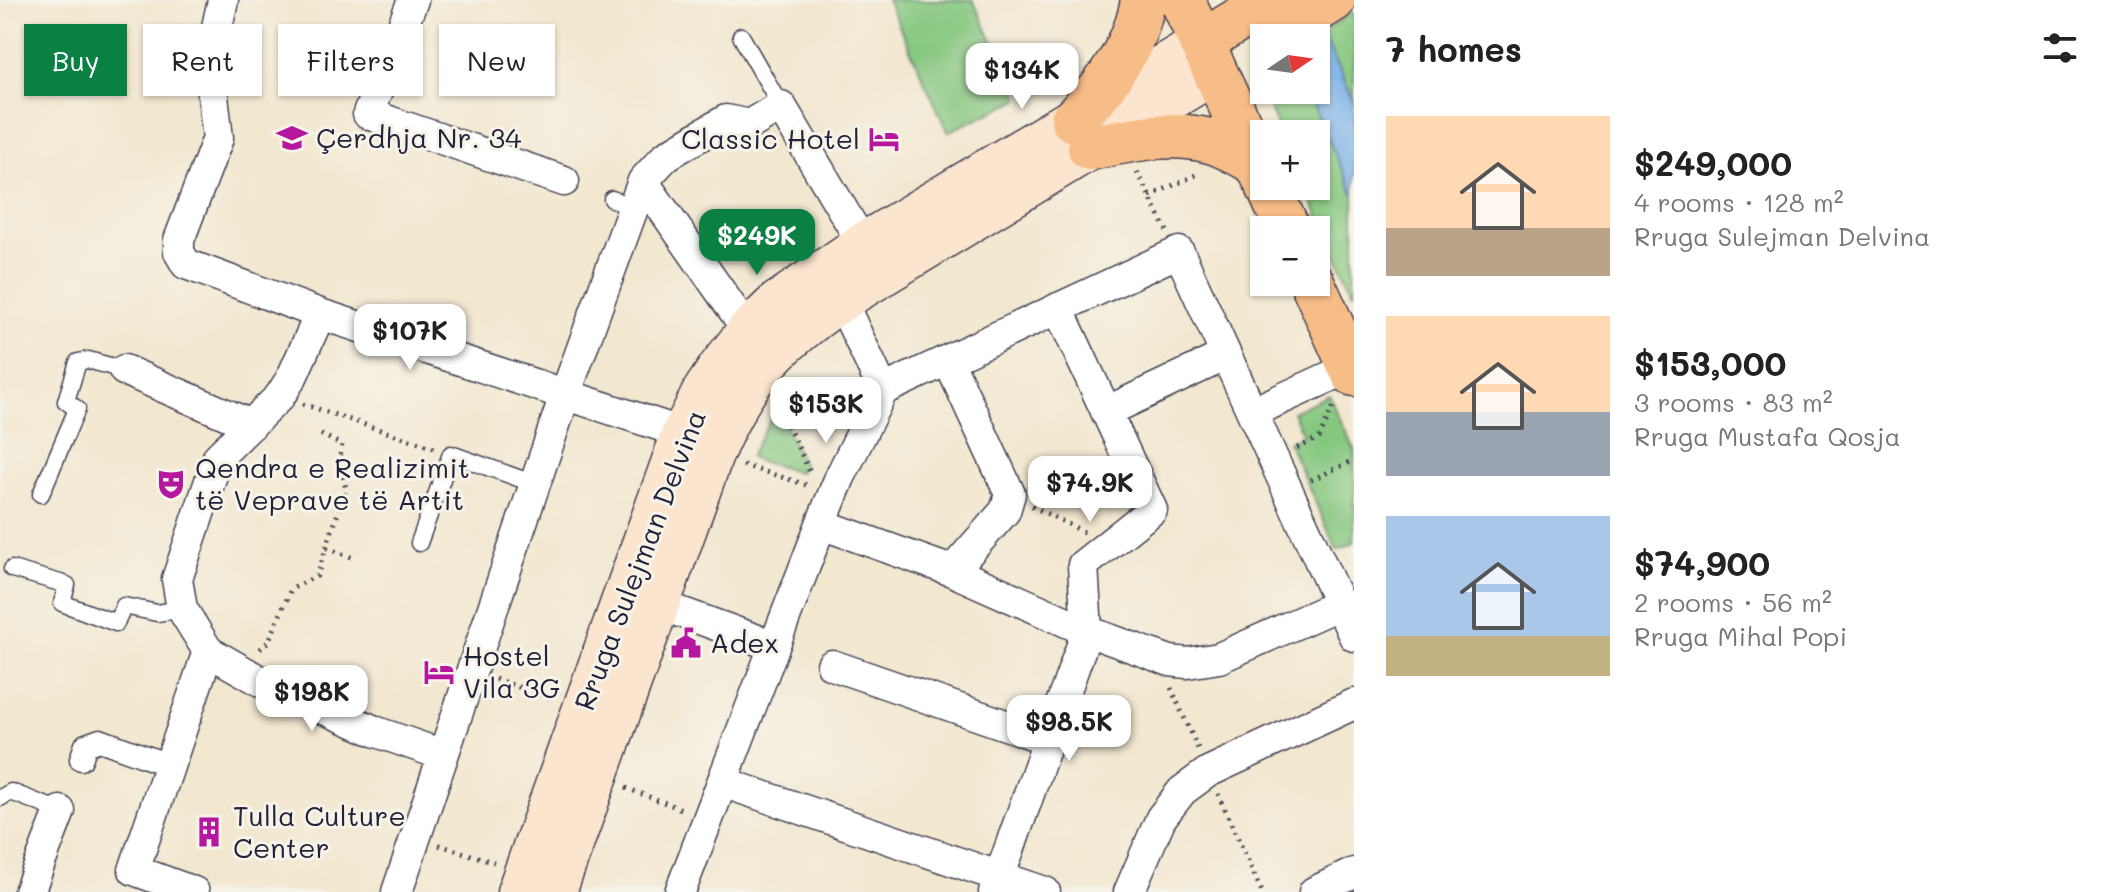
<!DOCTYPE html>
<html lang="en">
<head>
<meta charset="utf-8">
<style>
	body { margin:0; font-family:Mali,sans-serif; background:#f6f6f6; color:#222; height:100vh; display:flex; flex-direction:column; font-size:30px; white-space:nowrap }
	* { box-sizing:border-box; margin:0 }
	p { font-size:26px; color:#767676 }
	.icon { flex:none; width:44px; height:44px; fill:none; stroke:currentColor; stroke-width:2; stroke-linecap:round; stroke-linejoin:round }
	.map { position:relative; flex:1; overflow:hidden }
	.sheet { display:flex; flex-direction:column; background:#fff; width:760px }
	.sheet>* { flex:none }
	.top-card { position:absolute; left:24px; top:24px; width:760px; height:72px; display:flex; gap:16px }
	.needle { width:52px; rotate:77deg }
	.fabs { position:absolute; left:1250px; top:24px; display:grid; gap:16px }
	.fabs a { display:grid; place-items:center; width:80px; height:80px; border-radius:0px; background:#fff; box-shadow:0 2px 6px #0004; font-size:40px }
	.price { position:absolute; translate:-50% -68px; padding:0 18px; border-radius:16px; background:#fff; color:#222; font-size:26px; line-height:52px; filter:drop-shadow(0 2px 4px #0008) }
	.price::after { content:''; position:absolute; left:50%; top:48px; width:24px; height:18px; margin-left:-12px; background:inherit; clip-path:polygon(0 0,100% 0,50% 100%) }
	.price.selected { background:#0b8043; color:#fff }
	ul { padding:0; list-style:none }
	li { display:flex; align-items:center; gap:24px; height:200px; padding:0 32px }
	li span { display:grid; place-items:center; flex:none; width:224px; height:160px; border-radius:0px; color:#555 }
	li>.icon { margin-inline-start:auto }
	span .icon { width:96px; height:96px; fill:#fffc; stroke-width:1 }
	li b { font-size:34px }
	h2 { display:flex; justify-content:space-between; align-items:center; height:96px; padding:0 32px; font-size:34px }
	.tag { padding:0 28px; border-radius:0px; background:#fff; box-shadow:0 2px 6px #0004; font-size:28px; line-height:72px }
	.tag.selected { background:#0b8043; color:#fff }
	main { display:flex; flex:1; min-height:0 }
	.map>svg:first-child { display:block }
	.green { fill:#86c780; stroke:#54745e; stroke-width:2 }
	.water { fill:#78b0e8; stroke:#4d6992; stroke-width:2 }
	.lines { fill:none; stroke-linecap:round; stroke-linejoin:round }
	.service-casing { stroke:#414051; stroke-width:19 }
	.pedestrian-casing { stroke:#414051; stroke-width:25 }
	.minor-casing { stroke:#414051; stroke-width:33 }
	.secondary-casing { stroke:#414051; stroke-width:45 }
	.primary-casing { stroke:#414051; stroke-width:47 }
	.path { stroke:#414051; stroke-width:5; stroke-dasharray:2 6; stroke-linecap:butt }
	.service { stroke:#fff; stroke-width:16 }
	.pedestrian { stroke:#fff; stroke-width:22 }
	.minor { stroke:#fff; stroke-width:30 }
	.secondary { stroke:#fce5cf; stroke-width:42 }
	.primary { stroke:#f7bd88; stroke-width:44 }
	.labels { text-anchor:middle; stroke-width:6; stroke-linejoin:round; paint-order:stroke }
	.poi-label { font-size:28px; fill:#22223b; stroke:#f7f3e8; text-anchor:start }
	.street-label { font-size:28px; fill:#22223b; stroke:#f7f3e8 }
</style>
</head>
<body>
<main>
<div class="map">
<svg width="1354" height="892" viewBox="0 0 1354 892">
	<rect width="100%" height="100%" fill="#f7f3e8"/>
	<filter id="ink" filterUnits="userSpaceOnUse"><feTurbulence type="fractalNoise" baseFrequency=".0125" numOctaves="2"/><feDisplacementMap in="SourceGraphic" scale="16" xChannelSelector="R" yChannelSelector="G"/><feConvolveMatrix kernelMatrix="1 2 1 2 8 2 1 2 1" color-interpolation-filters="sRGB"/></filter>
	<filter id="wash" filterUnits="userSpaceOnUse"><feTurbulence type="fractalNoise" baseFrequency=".006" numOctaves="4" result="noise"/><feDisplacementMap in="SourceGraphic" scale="32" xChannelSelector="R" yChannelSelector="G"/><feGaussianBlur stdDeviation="1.8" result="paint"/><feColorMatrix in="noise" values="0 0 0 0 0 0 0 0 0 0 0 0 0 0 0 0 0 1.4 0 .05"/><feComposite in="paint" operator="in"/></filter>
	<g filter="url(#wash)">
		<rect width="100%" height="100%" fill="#f2e7cf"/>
		<!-- green -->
		<path class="green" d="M887,0H973L1019,99L948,132Z
			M1354,12V102L1322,33Z
			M1264,68V90H1306L1354,195V293L1305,186H1316V134H1281L1254,74Z
			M1329,395L1354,449V542L1337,550L1288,442L1303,435L1292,412Z
			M776,409L803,464L799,472L751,459L750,456Z"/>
		<!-- water -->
		<path class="water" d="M1307,0L1354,102V195L1306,90H1316V38H1281Z"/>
	</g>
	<g filter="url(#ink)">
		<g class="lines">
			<!-- service casing -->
			<g class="service-casing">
				<path id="service" d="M741,36L781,106
					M612,199L632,207
					M41,494L77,409L66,401L78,362L88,360L124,370
					M419,543L451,454L535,484
					M12,569L67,585L62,603L116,623L124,606L157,613L182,609
					M0,798L11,792L60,811"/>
			</g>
			<!-- pedestrian casing -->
			<g class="pedestrian-casing">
				<path id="pedestrian" d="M81,759L86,745L100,740L171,766"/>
			</g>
			<!-- minor casing -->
			<g class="minor-casing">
				<path id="minor" d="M223,0L209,63L218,138L179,240V252L186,264L320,314L683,433
					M413,0L368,114L564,181
					M643,181L748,331
					M841,300L883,390
					M948,360L1010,494L1005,511L952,571
					M124,370L251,425
					M1106,412L1226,355
					M1253,412L1351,367
					M821,524L952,571L1087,631L1170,661L1187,663L1219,658L1340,604
					M658,604L774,646
					M208,651L264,683L377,732L443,755
					M832,665L1049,740
					M722,782L1045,892
					M29,892L60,811
					M194,892L134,870L208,651L182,609L177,579L218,457L280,396L292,377L320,314
					M397,892L565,395L643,181L666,156L726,120L749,125L781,106L863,244
					M680,892L821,524L840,477L883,390L1179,252L1354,636
					M994,892L1087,631L1083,565L1152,510L1058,308
					M1129,892L1161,818L1182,791L1208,772L1354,704
					M1314,892L1354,873"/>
			</g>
			<!-- secondary casing -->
			<g class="secondary-casing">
				<path id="secondary" d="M518,892L683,433L704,391L720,367L748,331L777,303L863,244L1201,43
					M555,892L712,455C744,379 775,346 841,300L1215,72"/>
			</g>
			<!-- primary casing -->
			<g class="primary-casing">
				<path id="primary" d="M1182,0L1264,178
					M1271,38L1333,0
					M1201,43L1271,0
					M1073,120C1105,88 1136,48 1143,0
					M1090,148C1129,140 1170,130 1210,141C1226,145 1242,156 1257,163
					M1268,186L1288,230
					M1312,282L1354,374"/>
			</g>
			<!-- path -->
			<path class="path" d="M1137,172L1167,231
				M1150,196L1200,173
				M303,404L434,448
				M777,404L811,474
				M1297,448L1319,438L1335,404
				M743,465L810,486
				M1311,480L1354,460
				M1032,506L1084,532
				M327,548L356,559
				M260,649L269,641L291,589L317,576L346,489L339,461L342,445L316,432
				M495,679L554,699
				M1171,688L1198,749
				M626,788L684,810
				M1218,794L1262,892
				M439,845L494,862"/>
			<!-- service -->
			<use href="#service" class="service"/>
			<!-- pedestrian -->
			<use href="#pedestrian" class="pedestrian"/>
			<!-- minor -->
			<use href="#minor" class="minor"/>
			<!-- secondary -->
			<use href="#secondary" class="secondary"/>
			<!-- primary -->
			<use href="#primary" class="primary"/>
		</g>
	</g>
	<!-- icons -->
	<defs>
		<g id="school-bare" transform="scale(2.4)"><path d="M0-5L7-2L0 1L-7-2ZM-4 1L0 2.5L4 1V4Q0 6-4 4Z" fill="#b5179e" stroke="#f7f3e8" stroke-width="2.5" paint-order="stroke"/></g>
		<g id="hotel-bare" transform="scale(2.4)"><path d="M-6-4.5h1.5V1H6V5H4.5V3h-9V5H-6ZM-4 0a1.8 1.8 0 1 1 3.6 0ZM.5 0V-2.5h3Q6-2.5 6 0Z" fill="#b5179e" stroke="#f7f3e8" stroke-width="2.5" paint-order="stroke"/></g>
		<g id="theatre-bare" transform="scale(2.4)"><path d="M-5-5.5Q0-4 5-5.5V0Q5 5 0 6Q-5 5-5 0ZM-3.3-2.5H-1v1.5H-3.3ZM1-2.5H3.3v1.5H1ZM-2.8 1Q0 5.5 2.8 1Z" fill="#b5179e" stroke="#f7f3e8" stroke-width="2.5" paint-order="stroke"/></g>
		<g id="civic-bare" transform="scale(2.4)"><path d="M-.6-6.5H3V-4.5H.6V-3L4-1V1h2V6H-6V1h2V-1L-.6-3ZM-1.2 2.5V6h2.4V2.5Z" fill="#b5179e" stroke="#f7f3e8" stroke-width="2.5" paint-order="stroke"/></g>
		<g id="building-bare" transform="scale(2.4)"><path d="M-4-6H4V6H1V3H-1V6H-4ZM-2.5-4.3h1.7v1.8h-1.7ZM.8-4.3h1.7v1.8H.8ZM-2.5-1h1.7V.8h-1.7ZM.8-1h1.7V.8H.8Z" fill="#b5179e" stroke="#f7f3e8" stroke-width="2.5" paint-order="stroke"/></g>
	</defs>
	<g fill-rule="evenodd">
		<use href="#school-bare" x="292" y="138"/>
		<use href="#hotel-bare" x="884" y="139"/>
		<use href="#theatre-bare" x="171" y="484"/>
		<use href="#civic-bare" x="686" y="643"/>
		<use href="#hotel-bare" x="439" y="672"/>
		<use href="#building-bare" x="209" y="832"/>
	</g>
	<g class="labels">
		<!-- poi labels -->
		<g class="poi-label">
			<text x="316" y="148">Çerdhja Nr. 34</text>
			<text x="860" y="149" text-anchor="end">Classic Hotel</text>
			<text x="195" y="478">Qendra e Realizimit<tspan x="195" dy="32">të Veprave të Artit</tspan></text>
			<text x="710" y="653">Adex</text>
			<text x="463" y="666">Hostel<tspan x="463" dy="32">Vila 3G</tspan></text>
			<text x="233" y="826">Tulla Culture<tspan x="233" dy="32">Center</tspan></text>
		</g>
		<!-- street labels -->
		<g class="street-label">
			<text transform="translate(640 560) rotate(-69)" y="10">Rruga Sulejman Delvina</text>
		</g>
	</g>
</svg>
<div class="fabs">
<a><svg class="needle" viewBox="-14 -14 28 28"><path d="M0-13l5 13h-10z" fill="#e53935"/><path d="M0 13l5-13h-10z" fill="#767676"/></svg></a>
<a>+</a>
<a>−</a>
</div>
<b class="price" style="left:1022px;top:111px">$134K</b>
<b class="price selected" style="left:757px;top:277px">$249K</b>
<b class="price" style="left:410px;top:372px">$107K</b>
<b class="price" style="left:826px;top:445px">$153K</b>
<b class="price" style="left:1090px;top:524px">$74.9K</b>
<b class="price" style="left:312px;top:733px">$198K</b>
<b class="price" style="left:1069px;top:763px">$98.5K</b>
<div class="top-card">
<a class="tag selected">Buy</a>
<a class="tag">Rent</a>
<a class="tag">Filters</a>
<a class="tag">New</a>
</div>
</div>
<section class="sheet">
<h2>7 homes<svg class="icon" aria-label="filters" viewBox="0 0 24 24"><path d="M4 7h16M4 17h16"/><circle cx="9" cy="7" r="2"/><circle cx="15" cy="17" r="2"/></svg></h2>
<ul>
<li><span style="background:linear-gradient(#ffd9b3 70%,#b9a48a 0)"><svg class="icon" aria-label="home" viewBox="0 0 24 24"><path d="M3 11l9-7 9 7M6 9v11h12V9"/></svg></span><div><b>$249,000</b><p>4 rooms · 128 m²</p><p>Rruga Sulejman Delvina</p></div></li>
<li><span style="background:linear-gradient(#ffd9b3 60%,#9aa5b1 0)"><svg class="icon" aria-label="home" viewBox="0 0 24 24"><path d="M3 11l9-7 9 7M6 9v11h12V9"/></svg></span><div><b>$153,000</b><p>3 rooms · 83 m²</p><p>Rruga Mustafa Qosja</p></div></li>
<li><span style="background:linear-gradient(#a9c7e8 75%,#c2b280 0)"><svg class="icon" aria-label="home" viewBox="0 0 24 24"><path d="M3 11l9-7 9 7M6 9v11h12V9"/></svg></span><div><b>$74,900</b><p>2 rooms · 56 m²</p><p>Rruga Mihal Popi</p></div></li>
</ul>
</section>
</main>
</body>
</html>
